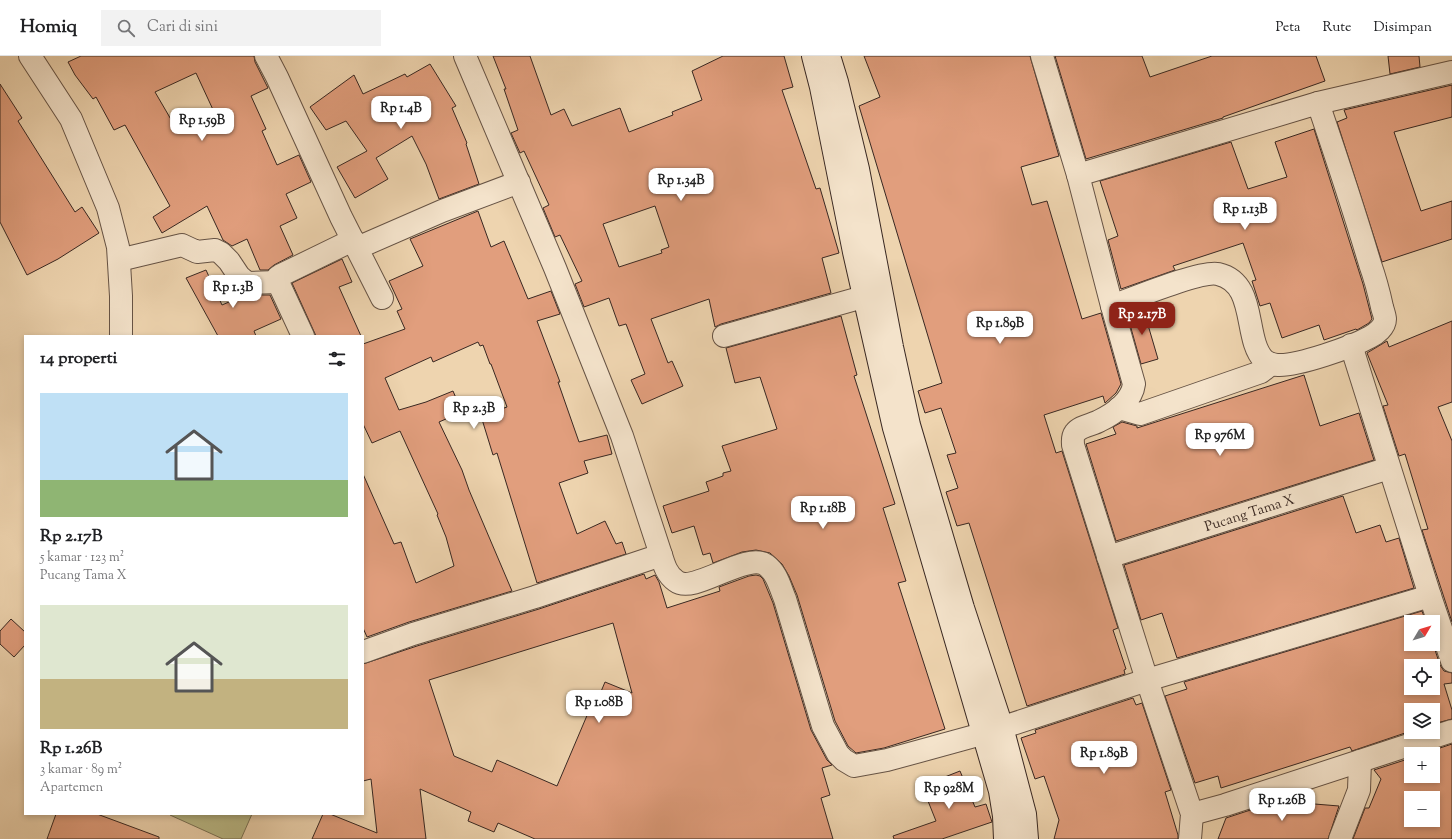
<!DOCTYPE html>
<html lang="id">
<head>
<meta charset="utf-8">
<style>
	body { margin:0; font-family:"Sorts Mill Goudy",serif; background:#f2f2f2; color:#202124; height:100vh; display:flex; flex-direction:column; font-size:15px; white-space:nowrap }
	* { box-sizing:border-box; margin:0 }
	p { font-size:13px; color:#757577 }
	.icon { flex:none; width:22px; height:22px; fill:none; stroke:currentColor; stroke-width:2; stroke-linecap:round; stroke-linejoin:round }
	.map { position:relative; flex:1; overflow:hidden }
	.panel { position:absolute; left:24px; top:279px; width:340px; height:480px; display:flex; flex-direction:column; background:#fff; border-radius:0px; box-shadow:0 2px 6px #0003 }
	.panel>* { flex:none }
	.needle { width:26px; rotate:52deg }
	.buttons { position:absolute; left:1404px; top:559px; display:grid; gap:8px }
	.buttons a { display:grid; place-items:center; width:36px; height:36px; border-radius:0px; background:#fff; box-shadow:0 2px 6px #0003; font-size:20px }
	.price { position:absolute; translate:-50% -34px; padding:0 9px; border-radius:8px; background:#fff; color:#222; font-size:13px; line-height:26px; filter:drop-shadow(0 1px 2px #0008) }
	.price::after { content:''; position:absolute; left:50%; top:24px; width:12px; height:9px; margin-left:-6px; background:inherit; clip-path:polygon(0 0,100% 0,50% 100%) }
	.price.on { background:#8f2418; color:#fff }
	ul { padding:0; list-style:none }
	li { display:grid; align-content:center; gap:8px; height:212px; padding:0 16px }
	li span { display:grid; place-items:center; height:124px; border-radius:0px; color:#555 }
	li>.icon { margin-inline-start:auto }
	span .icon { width:72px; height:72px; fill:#fffc; stroke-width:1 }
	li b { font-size:17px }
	h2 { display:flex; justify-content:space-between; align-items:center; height:48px; padding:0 16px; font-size:17px }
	header { display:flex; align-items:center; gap:24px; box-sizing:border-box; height:56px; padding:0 20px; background:#fff; border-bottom:1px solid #e0e0e0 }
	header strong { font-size:19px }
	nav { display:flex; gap:22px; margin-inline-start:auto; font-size:14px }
	.search { width:280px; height:36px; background:#f2f2f2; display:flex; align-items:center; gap:10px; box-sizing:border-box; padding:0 14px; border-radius:0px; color:#757577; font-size:15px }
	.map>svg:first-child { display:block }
	.green { fill:#bbbc89; stroke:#7a7256 }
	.building { fill:#e19e7d; stroke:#392822; fill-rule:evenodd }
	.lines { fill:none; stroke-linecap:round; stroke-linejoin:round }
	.street-casing { stroke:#665345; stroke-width:24 }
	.secondary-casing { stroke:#392822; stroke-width:24 }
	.street { stroke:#f4e3cb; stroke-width:22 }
	.secondary { stroke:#f4e3cb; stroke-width:22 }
	.labels { text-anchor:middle; stroke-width:3.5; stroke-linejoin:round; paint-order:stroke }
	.street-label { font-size:14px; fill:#392822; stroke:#f4e3cb }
</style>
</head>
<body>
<header>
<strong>Homiq</strong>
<div class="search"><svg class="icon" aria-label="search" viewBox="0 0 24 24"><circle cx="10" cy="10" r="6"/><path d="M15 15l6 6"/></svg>Cari di sini</div>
<nav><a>Peta</a><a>Rute</a><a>Disimpan</a></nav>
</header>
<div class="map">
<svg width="1452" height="783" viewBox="0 0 1452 783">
	<rect width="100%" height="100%" fill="#eed4af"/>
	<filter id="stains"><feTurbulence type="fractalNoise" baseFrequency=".005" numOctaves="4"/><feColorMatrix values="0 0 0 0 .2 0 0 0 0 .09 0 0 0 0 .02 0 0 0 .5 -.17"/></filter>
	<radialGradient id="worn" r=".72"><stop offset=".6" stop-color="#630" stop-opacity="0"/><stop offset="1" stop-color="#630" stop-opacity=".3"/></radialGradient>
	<!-- green -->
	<path class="green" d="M170,758H252L241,783H223L170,759Z"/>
	<!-- building -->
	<path class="building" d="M81,0H254L255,6L268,32L251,40L266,73L262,75L277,109L299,99L311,126L286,138L297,162L280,170L293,199L274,209L268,214H260L247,183L232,190L223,184L207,150L162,177L153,161L170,150L125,69L114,74L96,41L93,43L75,19L68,6ZM196,17L215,58L176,72L155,36Z
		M493,0H530L551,59L564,53L572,70L620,52L629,76L673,59L672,56L702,44L692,15L723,0H784L793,31L782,34L816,133L820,132L839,197L822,202L831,237L721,268L715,271L709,243L651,263L668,307L672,305L683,330L642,348L631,324L645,318L626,268L619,270L609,242L584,251L575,228L582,225L560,179L555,181L543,152L549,149L524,95L520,97L511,77L518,74L504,33H506ZM655,150L669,191L661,194L662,197L619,211L603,168Z
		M864,0H1030L1059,100L1021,111L1032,149L1047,145L1082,263L1101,257L1121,328L1116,337L1105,347L1103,340L1044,359L1056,397L1062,395L1118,572L1113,574L1126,613L1124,614L1125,618L1027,650L969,467L957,470L946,436L958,432L947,399L956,397L941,352L925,357L918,335L942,327L859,50L880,41Z
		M1055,0H1142L1150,21L1212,0H1316L1325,25L1223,61V62L1086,103Z
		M1388,0H1419L1420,11L1390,18Z
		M430,8L456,50L452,52L467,87L466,88L479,128L439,143L426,108L412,80L376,102L388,123L355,142L337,111L367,95L346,65L326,74L310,51L354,19L363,38L405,18L407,21Z
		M0,28L22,62L18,65L75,156L82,151L99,177L58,203L27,219L0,166Z
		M1452,29V61L1394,76L1421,155L1452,145V183L1382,206L1337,66L1347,62L1344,54Z
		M1314,73L1363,228L1372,263L1369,267L1357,274L1356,273L1324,284L1319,269L1282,282L1270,247L1260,250L1252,225L1256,224L1243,187L1173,210L1175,214L1121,233L1108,184L1118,180L1100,125L1231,86L1248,133L1287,121L1275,86Z
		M478,155L491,191L504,185L528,243L551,235L560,258L537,265L560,326H558L579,386L607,379L612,398L584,405L588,417L559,427L577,478L605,465L616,488L622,486L626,498L537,527L497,397L493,399L481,360L507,351L491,308H490L483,289L480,290L478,286L433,306L431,301L385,322L399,354L426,346L453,335L462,356L439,366L462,414L469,434L512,535L409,566L367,581L363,572V418L394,488L401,486L416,527L454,510L446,481L437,459L438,458L400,375L372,387L363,368V288L405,273L397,255L402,253L389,225L423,210L410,183Z
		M342,203L352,226L339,231L361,280H316L292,227Z
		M206,214L222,249L245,239H270L281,263L254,275L256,280H218L186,222Z
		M1143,252L1158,303L1141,308L1127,258Z
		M841,260L857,319L854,320L895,448L883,452L906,525L898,527L945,673L884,692L856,697L848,690L835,665L797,539L789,520L782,508L770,497L756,494L742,496L713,507L710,497L703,499L694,470L672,477L663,450L709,435L706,426L723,420V417L731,415L722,390L777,373L760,321L735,327L726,292Z
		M1452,265V346L1438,351L1452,385V566L1422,474L1428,473L1405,398L1399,400L1383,350L1388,349L1367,297L1387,285L1389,291Z
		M1304,319L1320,370L1359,357L1374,404L1116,485L1086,388L1116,378L1113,371L1122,366L1137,370V372Z
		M1343,440L1356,477L1380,469L1386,486L1399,482L1414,532L1177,602L1162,557L1141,564L1124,509Z
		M644,518L646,523L655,519L659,526L667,552L720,535L719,531L749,520L756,519L760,520L763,523L773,547L811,674L827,704L832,709L822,712L830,739L821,742L833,783H535L498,767L494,776L468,765L471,756L420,733L426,783H312L323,758H330L377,777L371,723L363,725V608L417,590L539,553ZM613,567L632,637L605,626L600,638L597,636L557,730L497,704L492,716L454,700L429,624Z
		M1422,555L1426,566H1411V588H1433L1440,609L1444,615L1452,617V627L1444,628L1452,654V663L1433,668V654H1411V675L1352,695L1350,691L1221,732L1218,720L1195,727L1165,640L1187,633L1184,626ZM1411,610H1433V632H1411Z
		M11,563L25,576V589L14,601L0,588V575Z
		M1133,642L1136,649L1142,647L1171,734L1165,736L1178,779V783H1054L1059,764L1044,720L1035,723L1021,682L1036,677L1035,674Z
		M1452,688V783H1353L1365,752H1369L1381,723L1374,714L1411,702V720H1433V698H1422ZM1411,742H1433V764H1411Z
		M960,715L975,751L986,748L992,766L942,783H894L893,780L936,765L922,730Z
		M1278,745L1339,750L1328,783H1218L1226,762Z
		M56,758H97L159,781V783H47Z"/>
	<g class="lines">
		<!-- street casing -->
		<g class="street-casing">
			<g id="street">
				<path d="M30,0L71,63L108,152L118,191L121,240V280"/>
				<path d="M266,0L277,21L341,161L382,242"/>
				<path d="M1042,0L1078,119L1112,250"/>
				<path d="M1318,47L1452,16"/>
				<path d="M1078,119L1318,47C1336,100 1354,154 1370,208C1375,222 1379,237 1382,251C1383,255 1385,260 1385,263C1385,271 1376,278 1370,281C1352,291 1298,310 1278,309C1274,309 1268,307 1264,304C1243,283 1258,227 1218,218C1201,214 1132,243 1112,250L1134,328C1132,345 1114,358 1099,365C1092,369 1080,370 1075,377C1072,381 1073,385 1073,389L1147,624L1192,758L1190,783"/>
				<path d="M357,192L442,155L519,126"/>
				<path d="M119,204L182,189L197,196L215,194L221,197L229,205L239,220L247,227L278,226"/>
				<path d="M303,280L278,226V221L281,219L353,184"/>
				<path d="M724,280L881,236"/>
				<path d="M1351,289L1430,540L1452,605"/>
				<path d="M1119,352L1140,358L1261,316L1271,308"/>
				<path d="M661,499C664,509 667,519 676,525C694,539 746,495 766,509C777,517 780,531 785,543L823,670L838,698L844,704L854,710L887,704L982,678L1147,624L1430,540"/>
				<path id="s1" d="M1108,501L1389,412"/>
				<path d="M363,596L413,578L535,541L661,499L622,380L555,212L465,0"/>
				<path d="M1192,758L1225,749L1452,675"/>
				<path d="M1340,783L1359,734L1360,705"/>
			</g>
		</g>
		<!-- secondary casing -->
		<g class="secondary-casing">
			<path id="secondary" d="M813,0L821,31L854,196L894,372L1000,735L1004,760L1005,783
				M829,0L837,26L858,113L892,291L909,369L963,552L1002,671L1025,758L1027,783"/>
		</g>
		<!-- street -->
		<use href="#street" class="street"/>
		<!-- secondary -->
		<use href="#secondary" class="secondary"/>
	</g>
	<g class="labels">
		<!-- street labels -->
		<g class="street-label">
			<text dy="5" stroke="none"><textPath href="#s1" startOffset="148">Pucang Tama X</textPath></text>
		</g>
	</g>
	<rect width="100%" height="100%" filter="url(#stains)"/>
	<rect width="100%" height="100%" fill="url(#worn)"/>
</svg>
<div class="buttons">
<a><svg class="needle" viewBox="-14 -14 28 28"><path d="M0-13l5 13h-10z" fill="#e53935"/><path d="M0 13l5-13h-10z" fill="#757577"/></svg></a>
<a><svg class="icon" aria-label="locate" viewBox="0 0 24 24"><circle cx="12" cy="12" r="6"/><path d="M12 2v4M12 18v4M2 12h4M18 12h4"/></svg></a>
<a><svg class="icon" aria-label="layers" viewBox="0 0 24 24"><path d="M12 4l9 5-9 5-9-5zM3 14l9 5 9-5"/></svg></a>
<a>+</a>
<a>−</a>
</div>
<b class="price" style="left:401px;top:74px">Rp 1.4B</b>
<b class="price" style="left:202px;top:86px">Rp 1.59B</b>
<b class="price" style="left:681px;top:146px">Rp 1.34B</b>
<b class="price" style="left:1245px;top:175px">Rp 1.13B</b>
<b class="price" style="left:233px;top:253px">Rp 1.3B</b>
<b class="price on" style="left:1142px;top:280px">Rp 2.17B</b>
<b class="price" style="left:1000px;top:289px">Rp 1.89B</b>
<b class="price" style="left:474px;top:374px">Rp 2.3B</b>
<b class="price" style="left:1220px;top:401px">Rp 976M</b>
<b class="price" style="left:823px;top:474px">Rp 1.18B</b>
<b class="price" style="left:599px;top:668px">Rp 1.08B</b>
<b class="price" style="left:1104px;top:719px">Rp 1.89B</b>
<b class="price" style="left:949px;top:754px">Rp 928M</b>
<b class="price" style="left:1282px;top:766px">Rp 1.26B</b>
<section class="panel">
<h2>14 properti<svg class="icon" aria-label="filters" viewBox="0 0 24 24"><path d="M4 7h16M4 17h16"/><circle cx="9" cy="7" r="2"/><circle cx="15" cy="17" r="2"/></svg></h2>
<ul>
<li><span style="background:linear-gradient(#bfe0f5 70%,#8fb573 0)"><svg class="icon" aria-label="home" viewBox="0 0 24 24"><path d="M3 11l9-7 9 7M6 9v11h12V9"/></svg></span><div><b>Rp 2.17B</b><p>5 kamar · 123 m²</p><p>Pucang Tama X</p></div></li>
<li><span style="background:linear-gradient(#dfe7d0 60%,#c2b280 0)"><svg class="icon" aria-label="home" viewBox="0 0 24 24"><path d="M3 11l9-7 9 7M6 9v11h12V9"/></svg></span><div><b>Rp 1.26B</b><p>3 kamar · 89 m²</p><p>Apartemen</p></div></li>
</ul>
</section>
</div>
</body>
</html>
